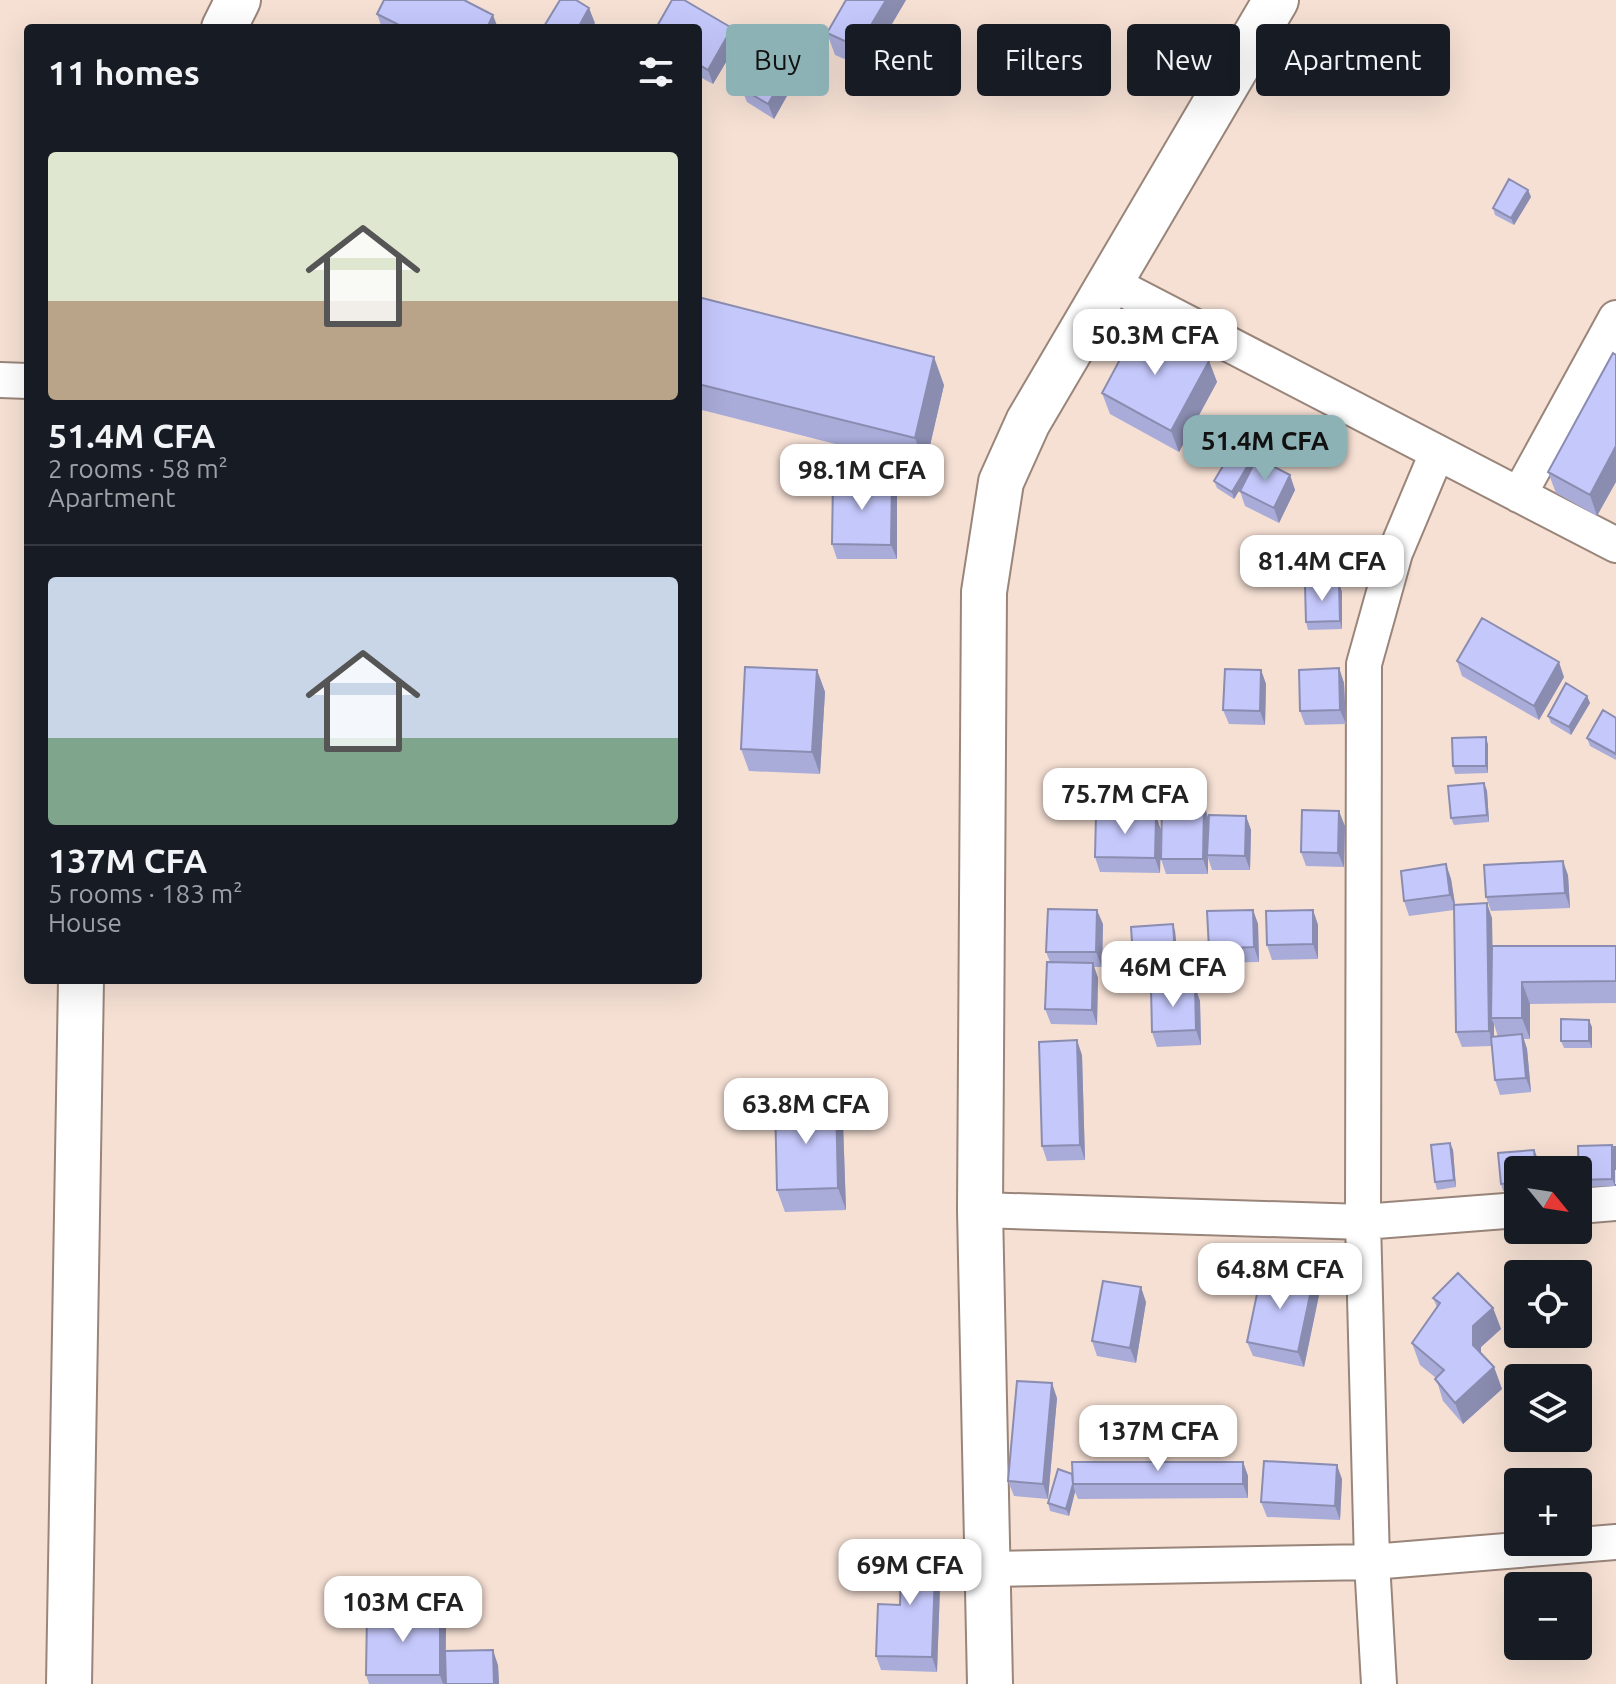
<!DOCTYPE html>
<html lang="en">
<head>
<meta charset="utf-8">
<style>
	body { margin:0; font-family:Ubuntu,sans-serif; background:#242831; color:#f1f3f6; height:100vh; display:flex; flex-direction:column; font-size:30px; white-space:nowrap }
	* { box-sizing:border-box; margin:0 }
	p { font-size:26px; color:#9ea1a6 }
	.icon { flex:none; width:44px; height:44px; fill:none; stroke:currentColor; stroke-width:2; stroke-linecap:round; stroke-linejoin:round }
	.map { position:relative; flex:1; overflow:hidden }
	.panel { position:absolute; left:24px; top:24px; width:678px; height:960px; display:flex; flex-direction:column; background:#171b24; border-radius:8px; box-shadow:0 8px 32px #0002 }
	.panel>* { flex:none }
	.guide { position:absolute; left:726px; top:24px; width:760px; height:72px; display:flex; gap:16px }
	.needle { width:52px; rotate:120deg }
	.buttons { position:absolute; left:1504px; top:1156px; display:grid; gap:16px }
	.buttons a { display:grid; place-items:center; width:88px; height:88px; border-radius:8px; background:#171b24; box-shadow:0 8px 32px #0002; font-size:40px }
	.price { position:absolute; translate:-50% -68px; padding:0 18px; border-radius:16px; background:#fff; color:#222; font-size:26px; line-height:52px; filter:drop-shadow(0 2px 4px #0008) }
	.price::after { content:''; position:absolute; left:50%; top:48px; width:24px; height:18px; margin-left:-12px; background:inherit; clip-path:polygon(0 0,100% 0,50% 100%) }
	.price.active { background:#8db2b5; color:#111 }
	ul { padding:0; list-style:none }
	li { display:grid; align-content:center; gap:16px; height:424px; padding:0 24px }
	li+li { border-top:2px solid #363941 }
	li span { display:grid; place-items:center; height:248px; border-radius:8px; color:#555 }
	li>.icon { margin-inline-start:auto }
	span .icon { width:144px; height:144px; fill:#fffc; stroke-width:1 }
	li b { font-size:34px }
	h2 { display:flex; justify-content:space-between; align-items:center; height:96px; padding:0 24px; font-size:34px }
	.pill { padding:0 28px; border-radius:8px; background:#171b24; box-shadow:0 8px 32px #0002; font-size:28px; line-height:72px }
	.pill.active { background:#8db2b5; color:#111 }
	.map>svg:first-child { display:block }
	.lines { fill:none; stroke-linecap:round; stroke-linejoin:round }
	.street-casing { stroke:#99857a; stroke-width:38 }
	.secondary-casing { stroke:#99857a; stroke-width:48 }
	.street { stroke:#fff; stroke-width:34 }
	.secondary { stroke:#fff; stroke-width:44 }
	.wall { fill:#a9acd8; fill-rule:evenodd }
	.shaded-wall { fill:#8a8cb0 }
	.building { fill:#c5c8fb; stroke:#8a8cb0; stroke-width:2 }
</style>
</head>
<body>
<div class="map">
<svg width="1616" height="1684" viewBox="0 0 1616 1684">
	<rect width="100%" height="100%" fill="#f6e0d4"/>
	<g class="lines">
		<!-- street casing -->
		<g class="street-casing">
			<path id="street" d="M1111,283L1616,545
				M0,380L28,381
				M1519,495L1616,318
				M1578,1206L1616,1203
				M980,1210L1363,1222L1518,1210
				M986,1569L1372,1562L1616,1542
				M1379,1684L1372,1562L1363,1222L1364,664L1395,553L1437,453"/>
		</g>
		<!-- secondary casing -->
		<g class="secondary-casing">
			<path id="secondary" d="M224,28L238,0
				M69,1684L81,980
				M990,1684L980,1210L984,592L1001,482L1028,422L1276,0"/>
		</g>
		<!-- street -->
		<use href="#street" class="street"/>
		<!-- secondary -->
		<use href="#secondary" class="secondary"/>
	</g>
	<!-- wall -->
	<path class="wall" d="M846,0H906L866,68L835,55L827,33Z
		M377,14L498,28H382Z
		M698,28H732L738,42L713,84L698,76Z
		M796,80L774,119L747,102L741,88Z
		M1528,190L1531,197L1514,225L1495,215L1493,208Z
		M698,297L944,385L925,467L698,409Z
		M1613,353L1597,516L1556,493L1548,472Z
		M1209,361L1217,382L1179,452L1110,414L1102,393Z
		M1253,457L1254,462L1290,475L1295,490L1279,523L1245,506L1240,491L1244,483L1234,499L1217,488L1214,481Z
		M897,495V559H837L832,544Z
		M1339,584L1342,592V629L1308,630L1306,622Z
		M1457,661L1564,677L1539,720L1462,676Z
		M1339,668L1344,683L1346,724L1305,725L1300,711Z
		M817,670L825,692L820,774L749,771L741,749Z
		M1261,670L1266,684L1265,725L1229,724L1223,710Z
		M1587,696L1590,703L1571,735L1551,723L1548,716Z
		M1616,718V760L1590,746L1587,738Z
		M1486,737L1488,745V773L1455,774L1453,766Z
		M1484,783L1487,791L1489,822L1454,825L1451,818Z
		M1156,816L1161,830L1160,873L1100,872L1095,857Z
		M1246,816L1251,830L1250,870H1212L1208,858V874H1166L1161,859L1209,818Z
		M1345,826L1344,867L1306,866L1301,852Z
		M1446,864L1451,879L1455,904L1492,918V946H1616V1003L1530,1004V1039H1524L1527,1049L1531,1092L1500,1095L1495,1080L1492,1046L1462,1047L1456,1032L1454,910L1409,916L1404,901ZM1494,1024L1498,1037H1494Z
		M1568,875L1570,908L1491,911L1486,897Z
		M1253,910L1258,924L1259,962L1214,963L1209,949Z
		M1313,910L1318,925V959L1272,960L1267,945Z
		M1103,924L1102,967H1094L1098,978L1097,1025L1051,1024L1045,1009L1050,962L1046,952Z
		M1175,931L1178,962L1136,965L1133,957Z
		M1195,987L1200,1001L1201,1045L1157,1047L1152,1032Z
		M1592,1027V1048H1564L1561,1041Z
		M1082,1055L1085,1160L1047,1161L1042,1146Z
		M843,1123L846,1210L785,1212L777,1190Z
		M1450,1143L1453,1150L1456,1187L1437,1190L1435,1182Z
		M1534,1150L1537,1157L1518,1170V1190L1503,1191L1501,1184Z
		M1615,1159V1186L1582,1187L1579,1180Z
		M1319,1295L1304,1367L1253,1356L1247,1342Z
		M1433,1298L1493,1308L1501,1329L1481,1347V1353L1494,1367L1502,1389L1463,1424L1443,1401L1436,1378L1420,1365L1412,1343L1437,1307Z
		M1146,1302L1136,1363L1097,1356L1092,1341Z
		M1057,1398L1048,1499L1014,1496L1008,1481Z
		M1243,1462L1248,1476V1498L1078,1499L1075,1492L1069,1516L1050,1511L1048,1503L1072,1474Z
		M1342,1479L1340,1520L1267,1517L1261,1502Z
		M936,1544L941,1558L937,1672L881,1670L876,1656L900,1605Z
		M440,1613L446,1627V1651L498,1665L499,1684H369L366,1675Z"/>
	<!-- shaded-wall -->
	<path class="shaded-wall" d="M886,0H906L866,68L858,47Z
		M589,8L595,23L592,28H578Z
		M493,15L498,28H487Z
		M732,28L738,42L713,84L708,70Z
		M791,66L796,80L774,119L768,104Z
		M1528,190L1531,197L1514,225L1511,218Z
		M934,357L944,385L925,467L915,438Z
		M1209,361L1217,382L1179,452L1171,431Z
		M1616,446V482L1597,516L1590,495Z
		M1253,457L1255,465L1234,499L1232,492Z
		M1290,475L1295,490L1279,523L1274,508Z
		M892,480L897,495V559L891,545Z
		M1339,584L1342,592V629L1340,621Z
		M1559,662L1564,677L1539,720L1534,706Z
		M1339,668L1344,683L1346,724L1340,710Z
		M817,670L825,692L820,774L812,752Z
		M1261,670L1266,684L1265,725L1260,711Z
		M1587,696L1590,703L1571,735L1569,727Z
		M1486,737L1488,745V773L1486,766Z
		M1484,783L1487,791L1489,822L1487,815Z
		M1204,805L1209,820L1207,855L1208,858V874L1203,859Z
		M1339,811L1345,826L1344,867L1338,853Z
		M1156,816L1161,830L1160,873L1155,858Z
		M1246,816L1251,830L1250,870L1245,856Z
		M1563,861L1568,875L1570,908L1565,893Z
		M1446,864L1451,879L1456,910L1450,895Z
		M1487,903L1492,918L1494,1018H1491L1494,1024V1046L1489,1031Z
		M1097,910L1103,924L1102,967L1096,952Z
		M1253,910L1258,924L1259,962L1254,947Z
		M1313,910L1318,925V959L1313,944Z
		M1173,924L1175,931L1178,962L1175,954Z
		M1093,963L1098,978L1097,1025L1092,1010Z
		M1522,982L1530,1004V1039L1522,1018Z
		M1195,987L1200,1001L1201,1045L1196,1030Z
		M1589,1020L1592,1027V1048L1589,1041Z
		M1522,1034L1527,1049L1531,1092L1526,1078Z
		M1077,1040L1082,1055L1085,1160L1080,1145Z
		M836,1101L843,1123L846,1210L838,1188Z
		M1450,1143L1453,1150L1456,1187L1454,1180Z
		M1612,1145L1615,1153V1186L1612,1179Z
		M1534,1150L1537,1157L1538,1170H1536Z
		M1313,1281L1319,1295L1304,1367L1298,1352Z
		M1141,1287L1146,1302L1136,1363L1130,1348Z
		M1493,1308L1501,1329L1481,1347V1366L1473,1345V1326Z
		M1494,1367L1502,1389L1463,1424L1455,1403Z
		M1052,1383L1057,1398L1048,1499L1043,1484Z
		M1243,1462L1248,1476V1498L1243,1484Z
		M1337,1465L1342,1479L1340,1520L1335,1506Z
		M1075,1474L1073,1484L1075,1492L1069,1516L1066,1509Z
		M936,1544L941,1558L937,1672L932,1657Z
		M440,1613L446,1627L445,1684H443L440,1675Z
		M493,1650L498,1665L499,1684H494Z"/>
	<!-- building -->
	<path class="building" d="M384,0H464L493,15L487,28H405L377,14Z
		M560,0H576L589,8L578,28H543Z
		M672,0H684L732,28L708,70L698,64V28H656Z
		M846,0H886L858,47L827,33Z
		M764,50L791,66L768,104L741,88Z
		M1509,179L1528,190L1511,218L1493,208Z
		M698,297L934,357L915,438L698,384Z
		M1140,322L1209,361L1171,431L1102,393Z
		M1613,353L1616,355V446L1590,495L1548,472Z
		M1235,446L1253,457L1232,492L1214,481Z
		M1257,458L1290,475L1274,508L1240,491Z
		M833,480H892L891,545L832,544Z
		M1339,584L1340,621L1306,622L1305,585Z
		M1482,618L1559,662L1534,706L1457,661Z
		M745,667L817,670L812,752L741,749Z
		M1339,668L1340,710L1300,711L1299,670Z
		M1225,669L1261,670L1260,711L1223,710Z
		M1566,683L1587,696L1569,727L1548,716Z
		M1603,710L1616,718V754L1587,738Z
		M1486,737V766H1453L1452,738Z
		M1484,783L1487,815L1451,818L1448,786Z
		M1162,805H1204L1203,859H1161Z
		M1302,810L1339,811L1338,853L1301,852Z
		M1096,814L1156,816L1155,858L1095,857Z
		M1209,815L1246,816L1245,856L1207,855Z
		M1563,861L1565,893L1486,897L1484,865Z
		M1446,864L1450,895L1404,901L1401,871Z
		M1487,903L1489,1031L1456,1032L1454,905Z
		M1048,909L1097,910L1096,952H1046Z
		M1253,910L1254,947L1209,949L1207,911Z
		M1313,910V944L1267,945L1266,911Z
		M1173,924L1175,954L1133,957L1131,927Z
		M1492,946H1616V981L1522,982V1018H1491Z
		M1047,962L1093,963L1092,1010L1045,1009Z
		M1195,987L1196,1030L1152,1032L1151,988Z
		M1561,1019L1589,1020V1041H1561Z
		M1522,1034L1526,1078L1495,1080L1491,1037Z
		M1077,1040L1080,1145L1042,1146L1039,1042Z
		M836,1101L838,1188L777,1190L775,1103Z
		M1450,1143L1454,1180L1435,1182L1431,1145Z
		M1612,1145V1179L1579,1180L1578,1146Z
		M1614,1147H1616V1170Z
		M1534,1150L1536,1170H1518V1182L1501,1184L1498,1153Z
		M1262,1270L1313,1281L1298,1352L1247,1342Z
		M1458,1273L1493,1308L1473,1326V1345L1494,1367L1455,1403L1435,1379L1444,1370L1412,1343L1440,1303L1433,1298Z
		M1103,1281L1141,1287L1130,1348L1092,1341Z
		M1017,1381L1052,1383L1043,1484L1008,1481Z
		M1264,1461L1337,1465L1335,1506L1261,1502Z
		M1072,1462H1243V1484H1073Z
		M1058,1469L1072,1474L1073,1484L1066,1509L1048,1503Z
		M902,1543L936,1544L932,1657L876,1656L878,1604L900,1605Z
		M367,1612L440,1613V1675H366Z
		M493,1650L494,1684H446L445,1651Z"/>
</svg>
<div class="buttons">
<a><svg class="needle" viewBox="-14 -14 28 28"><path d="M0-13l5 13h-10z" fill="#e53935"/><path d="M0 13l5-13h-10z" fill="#9ea1a6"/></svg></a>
<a><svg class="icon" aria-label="locate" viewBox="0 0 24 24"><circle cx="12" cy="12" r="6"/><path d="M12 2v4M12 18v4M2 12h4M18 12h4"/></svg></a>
<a><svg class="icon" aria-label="layers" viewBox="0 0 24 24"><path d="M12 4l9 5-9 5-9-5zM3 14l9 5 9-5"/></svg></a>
<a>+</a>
<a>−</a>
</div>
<b class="price" style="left:1155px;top:377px">50.3M CFA</b>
<b class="price active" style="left:1265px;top:483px">51.4M CFA</b>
<b class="price" style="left:862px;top:512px">98.1M CFA</b>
<b class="price" style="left:1322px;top:603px">81.4M CFA</b>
<b class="price" style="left:1125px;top:836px">75.7M CFA</b>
<b class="price" style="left:1173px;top:1009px">46M CFA</b>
<b class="price" style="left:806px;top:1146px">63.8M CFA</b>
<b class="price" style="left:1280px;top:1311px">64.8M CFA</b>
<b class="price" style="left:1158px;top:1473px">137M CFA</b>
<b class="price" style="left:910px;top:1607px">69M CFA</b>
<b class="price" style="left:403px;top:1644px">103M CFA</b>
<div class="guide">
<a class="pill active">Buy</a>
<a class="pill">Rent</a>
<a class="pill">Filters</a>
<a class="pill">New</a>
<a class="pill">Apartment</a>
</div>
<section class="panel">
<h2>11 homes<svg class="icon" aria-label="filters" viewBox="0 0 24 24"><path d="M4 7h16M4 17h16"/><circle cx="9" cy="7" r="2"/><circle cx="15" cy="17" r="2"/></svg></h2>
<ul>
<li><span style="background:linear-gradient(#dfe7d0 60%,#b9a48a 0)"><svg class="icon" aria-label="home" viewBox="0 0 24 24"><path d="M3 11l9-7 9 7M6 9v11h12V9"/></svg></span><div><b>51.4M CFA</b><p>2 rooms · 58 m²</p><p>Apartment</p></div></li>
<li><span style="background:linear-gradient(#c9d6e8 65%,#7fa58c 0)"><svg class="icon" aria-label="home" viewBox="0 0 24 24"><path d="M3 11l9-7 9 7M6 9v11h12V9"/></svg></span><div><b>137M CFA</b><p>5 rooms · 183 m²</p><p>House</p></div></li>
</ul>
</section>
</div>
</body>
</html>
